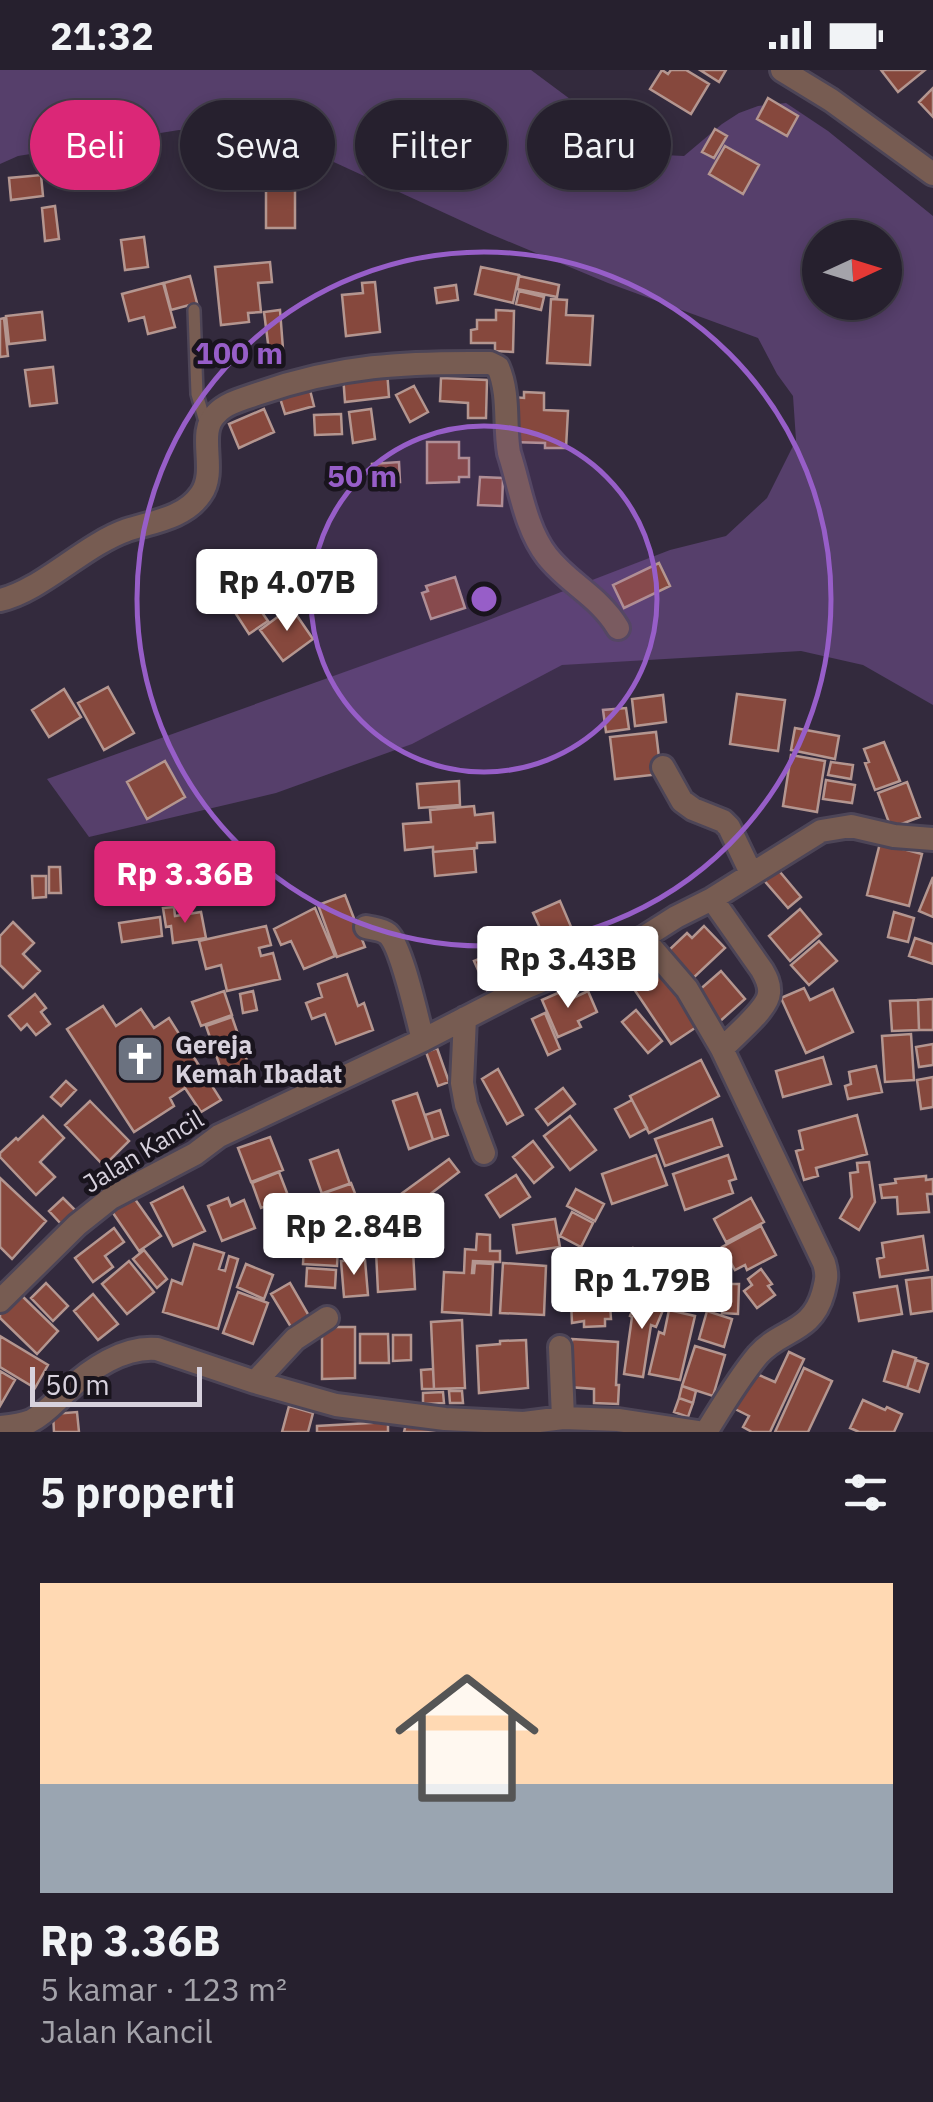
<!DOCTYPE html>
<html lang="id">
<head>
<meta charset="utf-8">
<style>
	body { margin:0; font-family:"IBM Plex Sans",sans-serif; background:#322d3a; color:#f1f3f6; height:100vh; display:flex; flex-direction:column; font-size:38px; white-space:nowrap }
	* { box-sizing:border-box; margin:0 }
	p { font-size:32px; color:#a4a3aa }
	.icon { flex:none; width:55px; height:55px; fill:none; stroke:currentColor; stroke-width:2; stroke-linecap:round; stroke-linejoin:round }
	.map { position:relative; height:1362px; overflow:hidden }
	.side { display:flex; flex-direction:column; background:#26202e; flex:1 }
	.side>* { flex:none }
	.guide { position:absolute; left:30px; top:30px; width:875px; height:90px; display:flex; gap:20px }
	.needle { width:65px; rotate:86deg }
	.tools { position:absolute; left:802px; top:150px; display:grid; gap:20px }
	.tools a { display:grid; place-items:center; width:100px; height:100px; border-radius:50%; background:#26202e; box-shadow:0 5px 15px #0003,0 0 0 2px #423e4a; font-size:50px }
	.scale { position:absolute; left:30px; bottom:25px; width:172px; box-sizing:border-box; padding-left:10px; border:5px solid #d7d1dd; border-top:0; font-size:28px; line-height:35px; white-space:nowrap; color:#d7d1dd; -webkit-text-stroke:8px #19141d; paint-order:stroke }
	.price { position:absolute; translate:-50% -85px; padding:0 22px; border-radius:10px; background:#fff; color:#222; font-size:32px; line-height:65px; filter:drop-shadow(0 2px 5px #0008) }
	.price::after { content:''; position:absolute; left:50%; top:60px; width:30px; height:22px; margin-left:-15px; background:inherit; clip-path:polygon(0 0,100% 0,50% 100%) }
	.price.selected { background:#db2777; color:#fff }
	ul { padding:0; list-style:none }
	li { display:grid; align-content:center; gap:20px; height:530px; padding:0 40px }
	li span { display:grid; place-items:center; height:310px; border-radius:0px; color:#555 }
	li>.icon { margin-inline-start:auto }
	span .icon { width:180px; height:180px; fill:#fffc; stroke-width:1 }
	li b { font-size:42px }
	h2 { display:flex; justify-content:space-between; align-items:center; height:120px; padding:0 40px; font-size:42px }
	.chip { padding:0 35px; border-radius:45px; background:#26202e; box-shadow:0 5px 15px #0003,0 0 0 2px #423e4a; font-size:35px; line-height:90px }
	.chip.selected { background:#db2777; color:#fff }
	.status { display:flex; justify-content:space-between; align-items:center; height:70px; padding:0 50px; background:#26202e; direction:ltr }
	.status svg { height:28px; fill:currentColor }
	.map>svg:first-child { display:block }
	.green { fill:#563f6b; fill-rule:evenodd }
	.building { fill:#86483d; stroke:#b49690; stroke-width:2.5 }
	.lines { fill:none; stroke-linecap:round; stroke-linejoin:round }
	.service-casing { stroke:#4d4557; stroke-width:16 }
	.minor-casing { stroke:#4d4557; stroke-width:28 }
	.service { stroke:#775c52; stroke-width:11 }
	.minor { stroke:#775c52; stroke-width:22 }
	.ring { fill:none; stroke:#975ec8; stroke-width:5 }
	.labels { text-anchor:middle; stroke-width:9; stroke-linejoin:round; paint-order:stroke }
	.poi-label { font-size:25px; font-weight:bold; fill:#d7d1dd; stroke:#19141d; text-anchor:start }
	.street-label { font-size:25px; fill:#d7d1dd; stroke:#19141d }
	.centre { fill:#975ec8; stroke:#19141d; stroke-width:5 }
	.ring-label { font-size:30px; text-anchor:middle; font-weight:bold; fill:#975ec8; stroke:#19141d; stroke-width:9; stroke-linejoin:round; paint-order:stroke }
</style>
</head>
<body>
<div class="status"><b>21:32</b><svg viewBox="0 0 49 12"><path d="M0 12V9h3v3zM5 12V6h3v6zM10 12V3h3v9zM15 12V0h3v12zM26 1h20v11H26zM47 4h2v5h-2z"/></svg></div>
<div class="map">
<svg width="933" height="1362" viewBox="0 0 933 1362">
	<rect width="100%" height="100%" fill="#332a3d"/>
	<!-- green -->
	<path class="green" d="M0,0H531L644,84L684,86L722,54L739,43L758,36L786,33L828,61L933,146V635L863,595L801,581L562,595L412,674L276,723L89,767L47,709L481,553L670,480L726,466L767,428L796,370L793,326L777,304L758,268L608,213L488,163L312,82L233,62L179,60L18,86L0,94ZM820,168H885V232H820Z"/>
	<!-- building -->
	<path class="building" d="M662,0L668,4L671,0H686L709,14L691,44L650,19Z
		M700,0H726L719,12Z
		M881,0H925L898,22Z
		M933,18V47L919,32Z
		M768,28L798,46L787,66L757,49Z
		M715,59L727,66L714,88L702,82Z
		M725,76L759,95L743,124L709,104Z
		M251,90H295V158H266V119H272V106H251Z
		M41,105L43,126L11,130L9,108Z
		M55,136L59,169L45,171L42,138Z
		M144,167L148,197L125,200L121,170Z
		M270,192L272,212L258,213L261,242L248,243L249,252L221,255L215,197Z
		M481,197L519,205L513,233L475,224Z
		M190,206L197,233L171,240L164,213Z
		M519,206L559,215L557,227L517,219Z
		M375,212L380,262L346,266L342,225L363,223L362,213Z
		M163,213L175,257L148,264L144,247L129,251L122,224Z
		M456,215L458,230L437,233L435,218Z
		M519,221L544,227L541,240L516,234Z
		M551,229L567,230L566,245L593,246L590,295L547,293Z
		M280,240L283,279L269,281L264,242Z
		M496,240L514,241L513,282L495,281V273H471V260L477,259V250H496Z
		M42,242L45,270L9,274L6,246Z
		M4,248L8,286L0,287V249Z
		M53,297L57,333L30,336L25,300Z
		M387,300L389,327L345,332L343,305Z
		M441,308L487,310L486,348H468V333L440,331Z
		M309,316L314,336L285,344L279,325Z
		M414,316L428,342L410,352L396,325Z
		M524,322L544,323V340L568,341L566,378H545V373L512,372L513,327L524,328Z
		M264,339L274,362L239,378L229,354Z
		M371,339L375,369L353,373L349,342Z
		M341,344L342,364L315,365L314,345Z
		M427,372H459V388H469V407H459V412L427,413Z
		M399,392L400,412L373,413L372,394Z
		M480,407L503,408L502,436L478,435Z
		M659,493L670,516L624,538L613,515Z
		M455,507L465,538L431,549L422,523L428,521L426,516Z
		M247,521L268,551L249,564L229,533Z
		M291,537L313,569L283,591L260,560Z
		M108,617L134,663L104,680L78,633Z
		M64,619L81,647L49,667L32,640Z
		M737,624L785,630L778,681L730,674Z
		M663,625L666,652L635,656L632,629Z
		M626,638L629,659L606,662L603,640Z
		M795,658L839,666L835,689L791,680Z
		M656,662L661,704L615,709L610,667Z
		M884,672L900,711L875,720L865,693L869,692L864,679Z
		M791,685L825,691L817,742L783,736Z
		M165,691L185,727L147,749L127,712Z
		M831,692L853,695L851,709L828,705Z
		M826,710L855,715L852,733L823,729Z
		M459,711L460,735L419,738L417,714Z
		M907,712L920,747L891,758L878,723Z
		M474,736L475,745L493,743L495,772L477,773V778L433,782V777L405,780L403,754L431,752L430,740Z
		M880,773L922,784L909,836L867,825Z
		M474,778L476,802L435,806L433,782Z
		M775,796L801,827L788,838L762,808Z
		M49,797H60L61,823H49Z
		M32,806H46V827L33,828Z
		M933,807V847L919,841Z
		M345,825L365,877L337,887L318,835Z
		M560,831L572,859L546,871L533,843Z
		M174,837L175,846L201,842L206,868L173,873L171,856L166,857L163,838Z
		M315,838L335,886L304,899L291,871L281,875L274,859Z
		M800,839L821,864L790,891L769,866Z
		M894,842L914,848L908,872L888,867Z
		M160,847L162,866L122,872L119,853Z
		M13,852L34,873L23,884L40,901L23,918L0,895V866Z
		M266,856L271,875L259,878L261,886L273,883L280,909L227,921L221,895L206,899L199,871Z
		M704,856L725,878L690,911L671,892L675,888L668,881L687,863L692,868Z
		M915,868L933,874V894L909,886Z
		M819,871L837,891L809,915L791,895Z
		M491,884L504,912L487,920L474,891Z
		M657,894L698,956L671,974L630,913Z
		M721,901L745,929L718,953L697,922Z
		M347,904L358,936L364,933L373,960L336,974L325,944L312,949L306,933L322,927L318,914Z
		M804,918L810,930L833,919L853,962L806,983L781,928Z
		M567,919L571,929L588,921L597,942L578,951L581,957L558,967L542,930Z
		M224,921L232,945L201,956L192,932Z
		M253,921L257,940L243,943L240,924Z
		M35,924L46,938L41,942L50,954L36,965L27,954L21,960L9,946Z
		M933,929V960H919L918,930Z
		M918,930L919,960L892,961L890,931Z
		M103,936L116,956L141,939L154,958L169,948L221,1030L201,1042L185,1018L170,1028L174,1036L134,1062L67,959Z
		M636,940L662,971L648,983L622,952Z
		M545,943L560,979L548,985L532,949Z
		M232,947L251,1002L225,1011L206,956Z
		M911,964L914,1010L885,1012L882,966Z
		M933,974V995L919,997L916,977Z
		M437,978L449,1012L438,1016L426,982Z
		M823,987L831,1014L783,1027L776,1001Z
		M701,990L719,1026L649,1063L630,1026Z
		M876,996L882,1022L848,1029L845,1016L851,1014L849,1002Z
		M498,999L523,1045L507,1054L482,1009Z
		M933,1007V1037L921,1039L917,1010Z
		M66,1011L76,1020L61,1036L51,1027Z
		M563,1018L575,1034L548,1055L536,1039Z
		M417,1023L433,1070L409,1079L393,1031Z
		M632,1030L647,1058L630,1067L615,1039Z
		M90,1031L129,1071L104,1096L65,1055Z
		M440,1040L448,1065L433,1070L425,1045Z
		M857,1045L867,1084L816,1098L818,1106L804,1110L796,1081L803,1079L799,1061Z
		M43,1046L64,1068L40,1092L55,1107L36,1125L0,1087V1083L16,1068L18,1070Z
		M570,1046L596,1080L570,1100L544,1066Z
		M712,1049L722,1076L665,1096L655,1069Z
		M270,1067L283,1100L251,1112L238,1078Z
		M533,1071L553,1097L534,1113L513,1087Z
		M338,1080L350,1114L322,1124L310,1090Z
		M656,1085L667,1115L612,1134L602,1104Z
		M728,1085L736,1109L729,1111L733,1123L685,1140L673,1104Z
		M449,1089L459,1102L412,1138L401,1124Z
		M869,1092L875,1132L859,1160L840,1148L852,1127L850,1103L858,1102L857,1093Z
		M279,1102L289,1128L261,1138L252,1113Z
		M516,1105L530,1127L500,1147L486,1125Z
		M926,1106V1110L933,1109V1124H927L929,1142L898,1144L897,1127L882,1128L880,1115L896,1113L895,1109Z
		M0,1108L46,1151L12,1189L0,1177Z
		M351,1113L361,1139L332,1149L323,1123Z
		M183,1117L205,1161L173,1176L151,1133Z
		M576,1119L604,1134L595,1151L567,1136Z
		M132,1125L161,1166L139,1181L111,1140Z
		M63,1128L76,1141L62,1155L49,1141Z
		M228,1128L231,1136L244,1130L255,1158L222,1171L208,1136Z
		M751,1128L764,1152L726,1172L714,1149Z
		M572,1142L593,1153L581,1177L560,1166Z
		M555,1149L560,1177L517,1183L513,1155Z
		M410,1152L412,1169L382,1174L379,1158Z
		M305,1156L339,1158L337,1196L303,1194Z
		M761,1156L776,1185L747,1200L745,1195L735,1200L722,1177Z
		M114,1158L124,1172L105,1186L113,1197L93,1212L75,1188Z
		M477,1164L490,1165V1181H500V1192L473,1191L472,1203H474L475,1193L493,1194L491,1245L442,1242L444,1202L464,1203L465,1179L476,1180Z
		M923,1166L928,1200L880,1207L877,1189L884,1187L882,1173Z
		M361,1172L362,1187L344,1189L343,1173Z
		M194,1174L224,1183L219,1199L225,1201L229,1186L238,1189L218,1259L163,1242L172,1210L182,1214Z
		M633,1178L651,1185L638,1217L620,1209Z
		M413,1179L415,1219L378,1222L376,1181Z
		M144,1180L167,1209L157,1218L133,1189Z
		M656,1182L686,1194L681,1205L697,1211L686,1239L641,1220Z
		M365,1190L368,1225L344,1227L341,1191Z
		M129,1191L154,1222L127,1244L102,1214Z
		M589,1192L591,1219L563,1220L562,1194Z
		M503,1193L546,1196L544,1245L500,1243Z
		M246,1194L273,1205L264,1229L237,1217Z
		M307,1198L336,1200L335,1218L306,1216Z
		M761,1199L772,1214L768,1216L775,1225L757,1238L744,1221L752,1215L748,1209Z
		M932,1207L933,1241L911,1244L906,1210Z
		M46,1213L68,1236L53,1251L31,1228Z
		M290,1213L312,1251L294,1262L271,1224Z
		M723,1214H739L738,1244L722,1243Z
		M897,1216L902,1244L859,1251L854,1223Z
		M609,1220L611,1249H605V1256L584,1257V1251L572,1253L571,1231L578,1230L577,1222Z
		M17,1221L58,1261L37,1284L0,1248V1238Z
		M238,1222L268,1233L253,1274L223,1263Z
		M640,1222L666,1233L656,1257L651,1255L643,1307L624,1304L632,1247L630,1246Z
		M93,1224L118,1254L98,1270L74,1241Z
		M669,1240L695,1246L680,1310L649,1304L659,1262L664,1264Z
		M707,1241L732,1249L724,1277L699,1269Z
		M462,1250L465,1318L434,1319L431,1252Z
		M322,1257H355V1308L322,1309Z
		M360,1264H388L389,1293H360Z
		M393,1265H411V1290L393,1291Z
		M0,1266L48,1295L35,1318L0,1297Z
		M572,1269L618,1272L616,1315H619L618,1334L594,1333V1319L569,1317Z
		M526,1270L528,1318L479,1323L477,1276L500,1274V1271Z
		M695,1276L725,1285L713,1326L682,1316Z
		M893,1281L916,1288L907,1318L884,1311Z
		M789,1282L804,1289L770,1362H752L743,1357L749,1346L735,1339L752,1302L775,1312Z
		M916,1290L928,1294L919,1322L907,1318Z
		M804,1298L832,1311L808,1362H775Z
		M433,1299L434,1319H422L421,1300Z
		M0,1301L15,1310L0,1336Z
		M682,1316L696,1321L693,1333L679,1328Z
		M449,1321H462L463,1333H450Z
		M443,1322L444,1333L423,1334V1323Z
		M679,1328L693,1333L688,1347L674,1342Z
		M863,1330L885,1340L887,1337L902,1344L894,1362H859L850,1358Z
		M289,1336L313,1343L308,1362H282Z
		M77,1342L79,1362H54L53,1344Z
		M408,1346L447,1355L445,1362H404Z
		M388,1352V1362H317V1356Z"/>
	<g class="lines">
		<!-- service casing -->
		<g class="service-casing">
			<path id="service" d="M194,240L197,324L206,355"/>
		</g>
		<!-- minor casing -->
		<g class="minor-casing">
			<path id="minor" d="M782,0L831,30L933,104
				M0,530C41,521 84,475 127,460C152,452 185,448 201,424C218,400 196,363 216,344C226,333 243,329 257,324C339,295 405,292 490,293L498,297C510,325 504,354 509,383C520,416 525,458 547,486C569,514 599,526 618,558
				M663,697L682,731L693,739L723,751L729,757L751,803
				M712,829L762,900C766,907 770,914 769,923C768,939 734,966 722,979
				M366,857C374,859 382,859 388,864C402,877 417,948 423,970
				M643,868L687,919L722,979L824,1193C828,1206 826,1211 823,1223C812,1263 781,1259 758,1285C738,1309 723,1335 706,1362
				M465,948L462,1013L466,1035L484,1083
				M0,1231L77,1155L111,1128L195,1084L219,1066L423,970L522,919L643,868L676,847L712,829L821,761L851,756L894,766L933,769
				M560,1277L563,1348
				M255,1312L295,1269L327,1248
				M0,1357C10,1356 21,1355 31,1351C45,1344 56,1331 67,1321C90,1299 124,1276 157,1279L255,1312L336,1335L445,1349L524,1353L563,1348L618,1350L697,1362"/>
		</g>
		<!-- service -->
		<use href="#service" class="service"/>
		<!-- minor -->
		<use href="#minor" class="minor"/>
	</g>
	<!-- distance rings -->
	<circle cx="484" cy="529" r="173" fill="#975ec8" fill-opacity=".12"/>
	<g class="ring">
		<circle cx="484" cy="529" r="173"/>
		<circle cx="484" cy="529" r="347"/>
	</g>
	<!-- icons -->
	<defs>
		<g id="church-square" transform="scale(2.5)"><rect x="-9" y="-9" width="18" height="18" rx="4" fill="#6b7280" stroke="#19141d"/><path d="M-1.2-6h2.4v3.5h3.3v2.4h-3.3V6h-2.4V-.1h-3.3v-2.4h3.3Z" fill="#fff"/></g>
	</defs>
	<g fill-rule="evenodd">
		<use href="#church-square" x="140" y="989"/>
	</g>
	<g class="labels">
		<!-- poi labels -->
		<g class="poi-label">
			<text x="175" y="984">Gereja<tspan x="175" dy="29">Kemah Ibadat</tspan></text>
		</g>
		<!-- street labels -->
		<g class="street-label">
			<text transform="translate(143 1081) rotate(-31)" y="9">Jalan Kancil</text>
		</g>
	</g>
	<circle cx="484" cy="529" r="15" class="centre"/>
	<g class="ring-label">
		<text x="239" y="294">100 m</text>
		<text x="362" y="417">50 m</text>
	</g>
</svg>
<div class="tools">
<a><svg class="needle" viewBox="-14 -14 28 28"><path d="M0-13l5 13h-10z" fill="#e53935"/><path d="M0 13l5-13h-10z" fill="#a4a3aa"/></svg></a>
</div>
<div class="scale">50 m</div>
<b class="price" style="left:287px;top:564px">Rp 4.07B</b>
<b class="price selected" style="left:185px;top:856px">Rp 3.36B</b>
<b class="price" style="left:568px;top:941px">Rp 3.43B</b>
<b class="price" style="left:354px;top:1208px">Rp 2.84B</b>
<b class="price" style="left:642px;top:1262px">Rp 1.79B</b>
<div class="guide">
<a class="chip selected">Beli</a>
<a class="chip">Sewa</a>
<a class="chip">Filter</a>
<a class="chip">Baru</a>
</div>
</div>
<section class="side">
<h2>5 properti<svg class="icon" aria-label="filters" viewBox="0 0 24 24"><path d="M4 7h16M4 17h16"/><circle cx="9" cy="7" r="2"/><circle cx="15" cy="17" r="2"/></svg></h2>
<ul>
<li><span style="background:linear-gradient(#ffd9b3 65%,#9aa5b1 0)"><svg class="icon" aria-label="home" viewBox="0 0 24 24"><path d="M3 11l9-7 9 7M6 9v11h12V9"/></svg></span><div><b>Rp 3.36B</b><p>5 kamar · 123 m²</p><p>Jalan Kancil</p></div></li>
</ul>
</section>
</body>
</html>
